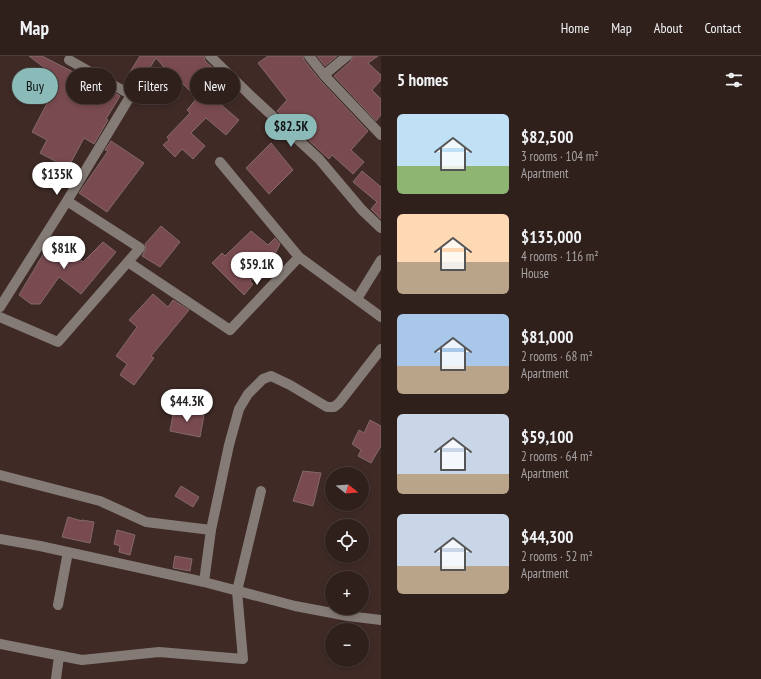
<!DOCTYPE html>
<html lang="en">
<head>
<meta charset="utf-8">
<style>
	body { margin:0; font-family:"PT Sans Narrow",sans-serif; background:#372825; color:#f1f3f6; height:100vh; display:flex; flex-direction:column; font-size:15px; white-space:nowrap }
	* { box-sizing:border-box; margin:0 }
	p { font-size:13px; color:#a7a3a3 }
	.icon { flex:none; width:22px; height:22px; fill:none; stroke:currentColor; stroke-width:2; stroke-linecap:round; stroke-linejoin:round }
	.map { position:relative; flex:1; overflow:hidden }
	.details { display:flex; flex-direction:column; background:#2f201c; width:380px }
	.details>* { flex:none }
	.hud { position:absolute; left:12px; top:12px; width:309px; height:36px; display:flex; gap:8px }
	.needle { width:26px; rotate:107deg }
	.buttons { position:absolute; left:325px; top:411px; display:grid; gap:8px }
	.buttons a { display:grid; place-items:center; width:44px; height:44px; border-radius:50%; background:#2f201c; box-shadow:0 2px 6px #0003,0 0 0 1px #4a3e3b; font-size:20px }
	.price { position:absolute; translate:-50% -34px; padding:0 9px; border-radius:14px; background:#fff; color:#222; font-size:13px; line-height:26px; filter:drop-shadow(0 1px 2px #0008) }
	.price::after { content:''; position:absolute; left:50%; top:24px; width:12px; height:9px; margin-left:-6px; background:inherit; clip-path:polygon(0 0,100% 0,50% 100%) }
	.price.active { background:#8bbbb9; color:#111 }
	ul { padding:0; list-style:none }
	li { display:flex; align-items:center; gap:12px; height:100px; padding:0 16px }
	li span { display:grid; place-items:center; flex:none; width:112px; height:80px; border-radius:6px; color:#555 }
	li>.icon { margin-inline-start:auto }
	span .icon { width:48px; height:48px; fill:#fffc; stroke-width:1 }
	li b { font-size:17px }
	h2 { display:flex; justify-content:space-between; align-items:center; height:48px; padding:0 16px; font-size:17px }
	.chip { padding:0 14px; border-radius:18px; background:#2f201c; box-shadow:0 2px 6px #0003,0 0 0 1px #4a3e3b; font-size:14px; line-height:36px }
	.chip.active { background:#8bbbb9; color:#111 }
	header { display:flex; align-items:center; gap:24px; box-sizing:border-box; height:56px; padding:0 20px; background:#2f201c; border-bottom:1px solid #4a3e3b }
	header strong { font-size:19px }
	nav { display:flex; gap:22px; margin-inline-start:auto; font-size:14px }
	main { display:flex; flex:1; min-height:0 }
	.map>svg:first-child { display:block }
	.building { fill:#794b50; stroke:#83696b }
	.lines { fill:none; stroke-linecap:round; stroke-linejoin:round }
	.minor { stroke:#857b76; stroke-width:10 }
</style>
</head>
<body>
<header>
<strong>Map</strong>
<nav><a>Home</a><a>Map</a><a>About</a><a>Contact</a></nav>
</header>
<main>
<div class="map">
<svg width="381" height="623" viewBox="0 0 381 623">
	<rect width="100%" height="100%" fill="#3f2a26"/>
	<!-- building -->
	<path class="building" d="M29,0H42L81,20L82,19L120,40L106,63L108,64L94,88L84,82L68,112L40,97L47,84L32,76L55,32L49,29L54,19Z
		M140,0H204L205,5L213,12L210,15L231,34L219,47L239,64L226,79L206,62L191,77L205,90L193,103L182,93L175,101L163,89L169,84L167,81L190,57L187,54L197,42L171,16L169,17L156,2L140,27L128,19Z
		M268,0H303L304,4L319,23L368,75L351,94L364,106L353,118L332,99L329,103L277,55L287,44L258,7Z
		M317,0H337L325,10Z
		M353,0H378L368,7L381,19V24L372,34L381,43V59L376,65L334,20L351,5Z
		M111,85L144,107L107,156L79,137L108,95L105,94Z
		M271,87L293,114L269,138L246,112Z
		M362,115L381,131V163L371,153L377,146L353,126Z
		M161,170L180,186L160,211L142,200L146,193L145,188Z
		M251,175L268,189L275,182L280,188L269,210L250,225L253,228L244,239L212,207L222,197L225,200Z
		M54,180L83,206L103,186L116,196L81,238L59,221L40,248H31L19,239Z
		M153,238L168,251L173,244L189,254L151,300L154,302L134,329L120,319L127,308L116,300L137,271L129,264Z
		M174,353L204,359L200,381L170,375Z
		M370,364L381,370V390L371,407L358,400L361,394L352,388L359,374L364,377Z
		M303,415L321,417L313,450L293,445Z
		M181,430L199,441L193,451L175,440Z
		M68,461L82,465V464L94,466L90,487L62,481Z
		M117,474L135,479L130,499L119,496L120,490L114,488Z
		M175,500L192,503L190,515L173,512Z"/>
	<g class="lines">
		<!-- minor -->
		<path class="minor" d="M210,0L252,41L319,103L362,154L381,172
			M309,0L324,19L381,79
			M324,19L347,0
			M220,106L299,201L381,261
			M128,206L230,274L299,201
			M357,243L381,204
			M0,251L67,145L131,39L69,4
			M0,261L58,286L140,192L67,145
			M0,419L100,445L146,466L211,474
			M0,483L40,490L204,526L295,550L348,560L381,564
			M204,526L211,474L229,389L239,353L248,338L263,323L271,320L290,329L327,351H334L339,347L381,293
			M58,549L68,496
			M0,588L82,604L159,596L243,603L237,535L261,435
			M56,623L59,600"/>
	</g>
</svg>
<div class="buttons">
<a><svg class="needle" viewBox="-14 -14 28 28"><path d="M0-13l5 13h-10z" fill="#e53935"/><path d="M0 13l5-13h-10z" fill="#a7a3a3"/></svg></a>
<a><svg class="icon" aria-label="locate" viewBox="0 0 24 24"><circle cx="12" cy="12" r="6"/><path d="M12 2v4M12 18v4M2 12h4M18 12h4"/></svg></a>
<a>+</a>
<a>−</a>
</div>
<b class="price active" style="left:291px;top:92px">$82.5K</b>
<b class="price" style="left:57px;top:140px">$135K</b>
<b class="price" style="left:64px;top:214px">$81K</b>
<b class="price" style="left:257px;top:230px">$59.1K</b>
<b class="price" style="left:187px;top:367px">$44.3K</b>
<div class="hud">
<a class="chip active">Buy</a>
<a class="chip">Rent</a>
<a class="chip">Filters</a>
<a class="chip">New</a>
</div>
</div>
<section class="details">
<h2>5 homes<svg class="icon" aria-label="filters" viewBox="0 0 24 24"><path d="M4 7h16M4 17h16"/><circle cx="9" cy="7" r="2"/><circle cx="15" cy="17" r="2"/></svg></h2>
<ul>
<li><span style="background:linear-gradient(#bfe0f5 65%,#8fb573 0)"><svg class="icon" aria-label="home" viewBox="0 0 24 24"><path d="M3 11l9-7 9 7M6 9v11h12V9"/></svg></span><div><b>$82,500</b><p>3 rooms · 104 m²</p><p>Apartment</p></div></li>
<li><span style="background:linear-gradient(#ffd9b3 60%,#b9a48a 0)"><svg class="icon" aria-label="home" viewBox="0 0 24 24"><path d="M3 11l9-7 9 7M6 9v11h12V9"/></svg></span><div><b>$135,000</b><p>4 rooms · 116 m²</p><p>House</p></div></li>
<li><span style="background:linear-gradient(#a9c7e8 65%,#b9a48a 0)"><svg class="icon" aria-label="home" viewBox="0 0 24 24"><path d="M3 11l9-7 9 7M6 9v11h12V9"/></svg></span><div><b>$81,000</b><p>2 rooms · 68 m²</p><p>Apartment</p></div></li>
<li><span style="background:linear-gradient(#c9d6e8 75%,#b9a48a 0)"><svg class="icon" aria-label="home" viewBox="0 0 24 24"><path d="M3 11l9-7 9 7M6 9v11h12V9"/></svg></span><div><b>$59,100</b><p>2 rooms · 64 m²</p><p>Apartment</p></div></li>
<li><span style="background:linear-gradient(#c9d6e8 65%,#b9a48a 0)"><svg class="icon" aria-label="home" viewBox="0 0 24 24"><path d="M3 11l9-7 9 7M6 9v11h12V9"/></svg></span><div><b>$44,300</b><p>2 rooms · 52 m²</p><p>Apartment</p></div></li>
</ul>
</section>
</main>
</body>
</html>
